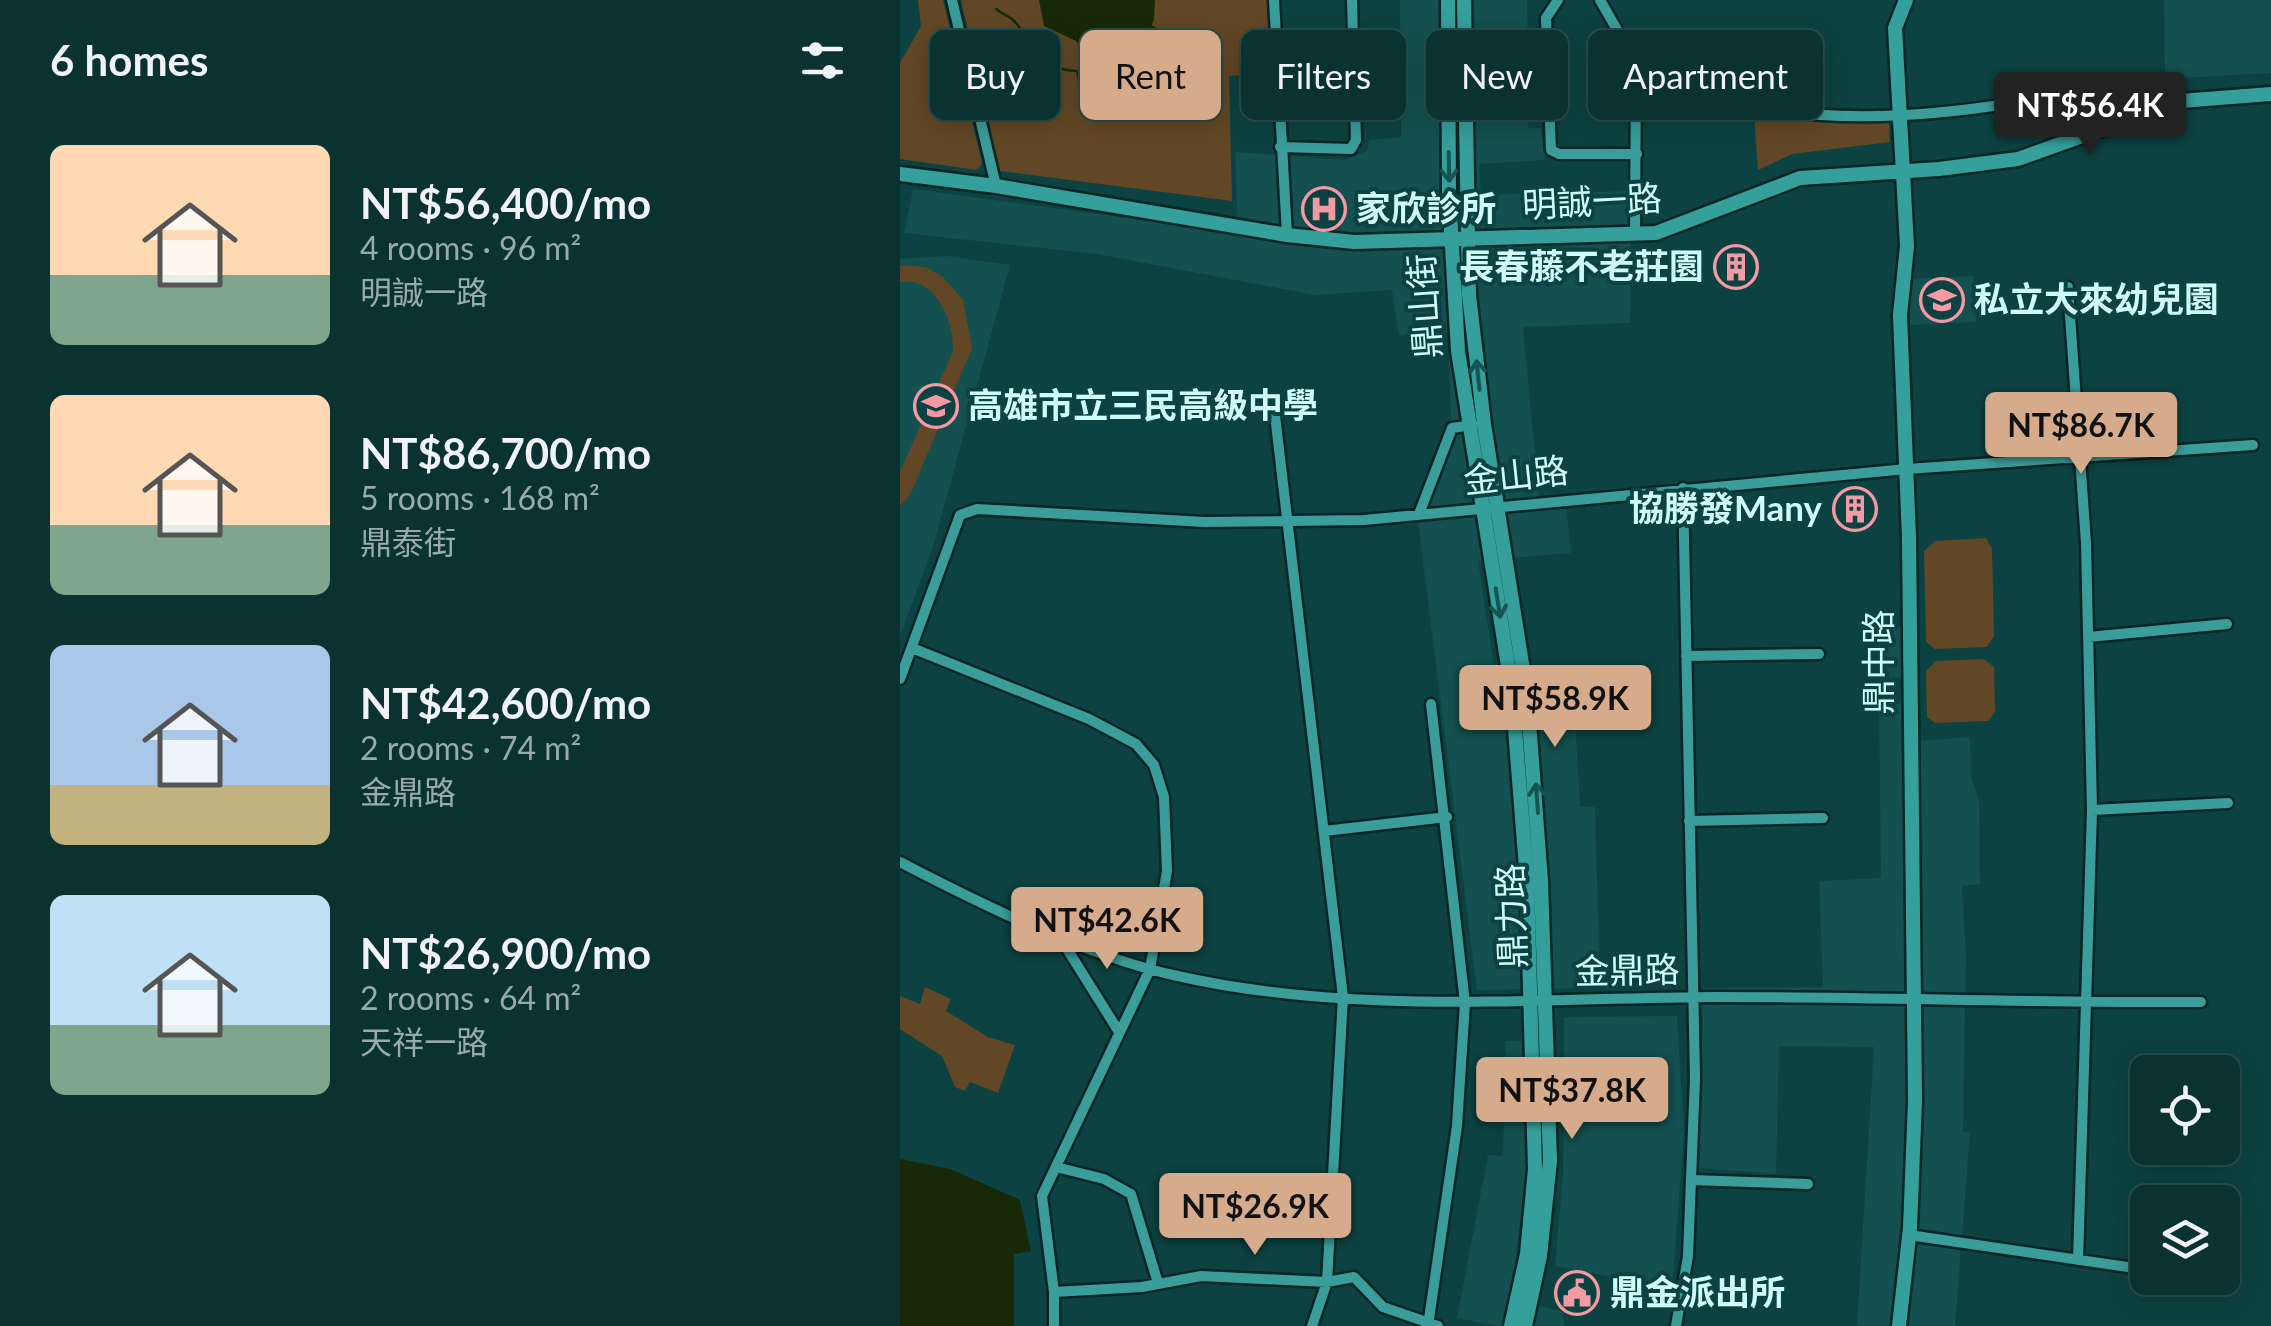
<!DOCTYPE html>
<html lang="en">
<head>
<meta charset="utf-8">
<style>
	body { margin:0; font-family:Lato,"Noto Sans TC",sans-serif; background:#173e3d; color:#f1f3f6; height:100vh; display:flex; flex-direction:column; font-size:38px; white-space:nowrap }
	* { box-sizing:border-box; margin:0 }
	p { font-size:32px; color:#99aaab }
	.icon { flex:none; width:55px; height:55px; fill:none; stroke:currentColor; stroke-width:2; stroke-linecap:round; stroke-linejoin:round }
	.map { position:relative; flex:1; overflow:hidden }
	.panel { display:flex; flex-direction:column; background:#093231; width:900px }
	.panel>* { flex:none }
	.top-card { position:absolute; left:30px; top:30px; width:950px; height:90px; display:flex; gap:20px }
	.tools { position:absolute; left:1230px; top:1055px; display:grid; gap:20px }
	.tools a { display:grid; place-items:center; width:110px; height:110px; border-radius:15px; background:#093231; box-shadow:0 5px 25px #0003,0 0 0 2px #294d4d; font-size:50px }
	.price { position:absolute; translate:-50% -85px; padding:0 22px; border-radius:10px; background:#d6ab8b; color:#111; font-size:32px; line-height:65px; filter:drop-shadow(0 2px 5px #0008) }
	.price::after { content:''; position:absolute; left:50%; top:60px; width:30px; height:22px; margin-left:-15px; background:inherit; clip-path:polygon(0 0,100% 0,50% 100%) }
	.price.selected { background:#222; color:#fff }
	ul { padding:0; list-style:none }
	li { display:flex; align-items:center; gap:30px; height:250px; padding:0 50px }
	li span { display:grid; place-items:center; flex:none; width:280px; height:200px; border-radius:15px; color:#555 }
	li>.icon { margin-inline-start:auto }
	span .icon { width:120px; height:120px; fill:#fffc; stroke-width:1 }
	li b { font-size:42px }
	h2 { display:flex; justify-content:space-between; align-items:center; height:120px; padding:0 50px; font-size:42px }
	.tag { padding:0 35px; border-radius:15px; background:#093231; box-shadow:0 5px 25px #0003,0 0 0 2px #294d4d; font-size:35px; line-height:90px }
	.tag.selected { background:#d6ab8b; color:#111 }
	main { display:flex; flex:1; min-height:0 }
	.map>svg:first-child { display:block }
	.built { fill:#13504f }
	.green { fill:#614725 }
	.water { fill:#182907 }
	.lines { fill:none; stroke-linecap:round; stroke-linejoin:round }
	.stream { stroke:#182907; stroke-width:2.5 }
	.street-casing { stroke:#072625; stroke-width:15 }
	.secondary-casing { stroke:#072625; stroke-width:19 }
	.street { stroke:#3a9d9a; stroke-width:10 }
	.secondary { stroke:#359f9c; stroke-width:14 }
	.oneway { stroke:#145553 }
	.labels { text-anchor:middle; stroke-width:8; stroke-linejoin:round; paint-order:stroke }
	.street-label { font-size:35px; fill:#cffbf9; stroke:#0c4241 }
	.poi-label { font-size:35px; font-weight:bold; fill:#cffbf9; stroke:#0c4241; text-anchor:start }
</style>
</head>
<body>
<main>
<section class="panel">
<h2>6 homes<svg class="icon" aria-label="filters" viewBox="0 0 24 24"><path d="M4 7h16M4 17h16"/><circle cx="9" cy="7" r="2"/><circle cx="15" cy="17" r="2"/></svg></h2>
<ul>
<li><span style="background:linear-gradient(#ffd9b3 65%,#7fa58c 0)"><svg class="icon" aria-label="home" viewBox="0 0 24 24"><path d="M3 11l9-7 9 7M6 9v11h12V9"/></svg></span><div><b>NT$56,400/mo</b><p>4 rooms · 96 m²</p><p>明誠一路</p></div></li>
<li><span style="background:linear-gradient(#ffd9b3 65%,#7fa58c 0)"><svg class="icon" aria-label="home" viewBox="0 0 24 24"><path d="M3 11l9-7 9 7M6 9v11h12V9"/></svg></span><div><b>NT$86,700/mo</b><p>5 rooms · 168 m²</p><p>鼎泰街</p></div></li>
<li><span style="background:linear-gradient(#a9c7e8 70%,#c2b280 0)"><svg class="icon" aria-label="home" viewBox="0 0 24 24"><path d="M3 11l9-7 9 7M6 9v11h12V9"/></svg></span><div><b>NT$42,600/mo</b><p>2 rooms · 74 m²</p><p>金鼎路</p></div></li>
<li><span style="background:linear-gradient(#bfe0f5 65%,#7fa58c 0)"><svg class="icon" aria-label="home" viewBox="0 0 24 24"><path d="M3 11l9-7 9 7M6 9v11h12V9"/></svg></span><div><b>NT$26,900/mo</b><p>2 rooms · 64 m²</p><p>天祥一路</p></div></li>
</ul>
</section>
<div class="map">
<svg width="1371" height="1326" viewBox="0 0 1371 1326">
	<rect width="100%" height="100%" fill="#0c4241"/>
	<!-- built -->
	<path class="built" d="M500,0H627L628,50L584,53L585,91L628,92V128H641L645,160L579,164L581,195L731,191L730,323L623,327L640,507L666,506L671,553L578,561L600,705L674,697L680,807H695L700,988L577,990L516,506L551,417L548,332L499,335L492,290L415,295L197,254L4,233L13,189L338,233L335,152L444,160L467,151L469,140L501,137Z
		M1264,0H1371V73L1265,79Z
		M47,256L110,265L33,547L0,636V259Z
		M1074,276L1076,322L1010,325L1008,279Z
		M982,627H1014L1018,741L1070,737L1071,777L1079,800L1080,884L1062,886L1066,954L1063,1132L1070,1133L1055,1326H957L974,1047L879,1046L876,1174L799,1168L803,988L923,987L919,881L981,878L979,705L1002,703L1003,677L983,678Z
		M777,1016L784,1133L772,1288L655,1266L663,1174L664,1017Z
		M606,1041H628V1157L611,1298L663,1312L664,1326H597L557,1318L588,1155L603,1156Z"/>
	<!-- green -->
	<path class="green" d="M18,0H43L82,163L77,170L0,159V63L21,26Z
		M61,0H368L372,73L329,76L332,201L100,171Z
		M1246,87L1250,98L1128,136L1122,117L1131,108Z
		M854,114L989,123L990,142L892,154L858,170Z
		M0,265L26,267L43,277L63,300L72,348L11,493L0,506V472L53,351C54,322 37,276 0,282Z
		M1086,538L1092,549L1094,636L1087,647L1035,649L1026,642L1024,551L1035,541Z
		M1084,659L1094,667L1095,712L1088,721L1035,723L1027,717L1026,671L1036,661Z
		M25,987L51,999L46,1011L88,1037L115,1045L98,1093L70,1082L65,1091L55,1087L42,1056L0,1029V996L20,1004Z"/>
	<!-- water -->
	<path class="water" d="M139,0H255L254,19L241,52L236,34L217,29L206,37L205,46L212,48V55L187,59L176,41L144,26Z
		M230,59L239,66L232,71L244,79L235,90L216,91L178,82L176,71Z
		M0,1159L50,1169L120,1200L131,1251L114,1254V1326H0Z"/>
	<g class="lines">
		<!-- stream -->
		<path class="stream" d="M96,9C102,14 112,17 116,23C137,49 138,69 176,71
			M244,79C259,64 265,55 263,33L251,26"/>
		<!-- street casing -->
		<g class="street-casing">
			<path id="street" d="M52,0L96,186
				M374,0L387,235
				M658,0L646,18L651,150L659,154H737
				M700,0L736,63L735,234
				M736,63C775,77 817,100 858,107C978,130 1101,106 1220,85
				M380,147L451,149L456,140L452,0
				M1168,287L1186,543L1192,810L1178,1260
				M373,398L443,997L427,1282L412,1326
				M519,514L552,428L573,425
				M1188,637L1327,624
				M12,648L189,719L236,744L254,765L264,797L267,871L250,969L142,1196L154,1292V1326
				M786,656L919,654
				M0,679L60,515L77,509L304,522L464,520L1007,469L1353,445
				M1192,810L1328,803
				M789,821L923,818
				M424,831L547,817
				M0,862C81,904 184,955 273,975C451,1016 635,998 816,997C978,997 1139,1003 1301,1002
				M159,936L219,1032
				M156,1167L204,1179L231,1194L258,1283
				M791,1180L908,1184
				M1009,1235L1248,1270
				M154,1292L242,1287L301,1276L427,1282L454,1277L483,1307L538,1326
				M528,1326L557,1126L565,1003L531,704
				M776,1326L788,1256L795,1078L783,488"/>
		</g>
		<!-- secondary casing -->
		<g class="secondary-casing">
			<path id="secondary" d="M548,0L549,194L558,351L612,691L627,881L635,1169L627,1254L611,1326
				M564,0L569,295L584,424L627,695L641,881L650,1161L640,1256L625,1326
				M0,174L96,186L387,235L454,242L756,233L900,178L1039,169L1118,159L1280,101L1371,94
				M999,1326L1010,1228L1015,1101L1009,538L1000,315L1007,246L995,28L1006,0"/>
		</g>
		<!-- street -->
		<use href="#street" class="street"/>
		<!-- secondary -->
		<use href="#secondary" class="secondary"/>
	</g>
	<!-- one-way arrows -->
	<defs><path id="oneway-shaft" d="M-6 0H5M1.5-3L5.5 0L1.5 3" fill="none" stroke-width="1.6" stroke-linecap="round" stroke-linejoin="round" transform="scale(2.5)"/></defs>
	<g class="oneway">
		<use href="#oneway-shaft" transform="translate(549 167) rotate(89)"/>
		<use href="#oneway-shaft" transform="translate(578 375) rotate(-96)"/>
		<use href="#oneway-shaft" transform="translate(598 603) rotate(81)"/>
		<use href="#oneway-shaft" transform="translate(637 798) rotate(-94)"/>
	</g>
	<!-- icons -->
	<defs>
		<g id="hospital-ring" transform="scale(2.25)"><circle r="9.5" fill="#0c4241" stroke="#f49aa5" stroke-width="1.5"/><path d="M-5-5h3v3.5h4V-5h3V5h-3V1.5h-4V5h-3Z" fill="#f49aa5"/></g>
		<g id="building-ring" transform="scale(2.25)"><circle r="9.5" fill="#0c4241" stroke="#f49aa5" stroke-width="1.5"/><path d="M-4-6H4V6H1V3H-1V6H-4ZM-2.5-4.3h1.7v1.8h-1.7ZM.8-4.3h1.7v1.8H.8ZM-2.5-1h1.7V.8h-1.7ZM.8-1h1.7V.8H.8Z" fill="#f49aa5"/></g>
		<g id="school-ring" transform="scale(2.25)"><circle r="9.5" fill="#0c4241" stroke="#f49aa5" stroke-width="1.5"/><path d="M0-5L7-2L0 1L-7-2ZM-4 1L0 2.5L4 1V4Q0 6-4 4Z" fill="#f49aa5"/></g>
		<g id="civic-ring" transform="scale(2.25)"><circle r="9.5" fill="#0c4241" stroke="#f49aa5" stroke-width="1.5"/><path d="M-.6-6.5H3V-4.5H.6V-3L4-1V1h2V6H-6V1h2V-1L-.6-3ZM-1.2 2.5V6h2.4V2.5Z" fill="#f49aa5"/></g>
	</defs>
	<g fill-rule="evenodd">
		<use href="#hospital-ring" x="424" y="209"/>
		<use href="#building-ring" x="836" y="267"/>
		<use href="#school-ring" x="1042" y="300"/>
		<use href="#school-ring" x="36" y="406"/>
		<use href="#building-ring" x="955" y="509"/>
		<use href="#civic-ring" x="677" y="1293"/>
	</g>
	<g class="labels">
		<!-- street labels -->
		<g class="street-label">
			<text transform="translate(692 202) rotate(-3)" y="12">明誠一路</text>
			<text transform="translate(525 306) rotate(-94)" y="12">鼎山街</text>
			<text transform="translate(616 476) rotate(-6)" y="12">金山路</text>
			<text transform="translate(979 662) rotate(-90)" y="12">鼎中路</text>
			<text transform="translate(612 916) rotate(-92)" y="12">鼎力路</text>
			<text transform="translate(727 971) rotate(-1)" y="12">金鼎路</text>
		</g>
		<!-- poi labels -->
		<g class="poi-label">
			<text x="456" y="221">家欣診所</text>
			<text x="804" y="279" text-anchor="end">長春藤不老莊園</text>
			<text x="1074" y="312">私立大來幼兒園</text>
			<text x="68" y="418">高雄市立三民高級中學</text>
			<text x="922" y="521" text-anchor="end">協勝發Many</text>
			<text x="710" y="1305">鼎金派出所</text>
		</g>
	</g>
</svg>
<div class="tools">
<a><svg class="icon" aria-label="locate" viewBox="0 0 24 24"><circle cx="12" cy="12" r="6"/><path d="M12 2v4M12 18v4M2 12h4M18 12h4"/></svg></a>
<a><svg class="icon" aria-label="layers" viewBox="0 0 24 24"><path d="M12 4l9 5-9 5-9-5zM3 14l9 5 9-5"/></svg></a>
</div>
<b class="price selected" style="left:1190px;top:157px">NT$56.4K</b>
<b class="price" style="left:1181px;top:477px">NT$86.7K</b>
<b class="price" style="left:655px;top:750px">NT$58.9K</b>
<b class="price" style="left:207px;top:972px">NT$42.6K</b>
<b class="price" style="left:672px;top:1142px">NT$37.8K</b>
<b class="price" style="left:355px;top:1258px">NT$26.9K</b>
<div class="top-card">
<a class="tag">Buy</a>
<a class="tag selected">Rent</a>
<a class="tag">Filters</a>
<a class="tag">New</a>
<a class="tag">Apartment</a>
</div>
</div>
</main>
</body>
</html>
